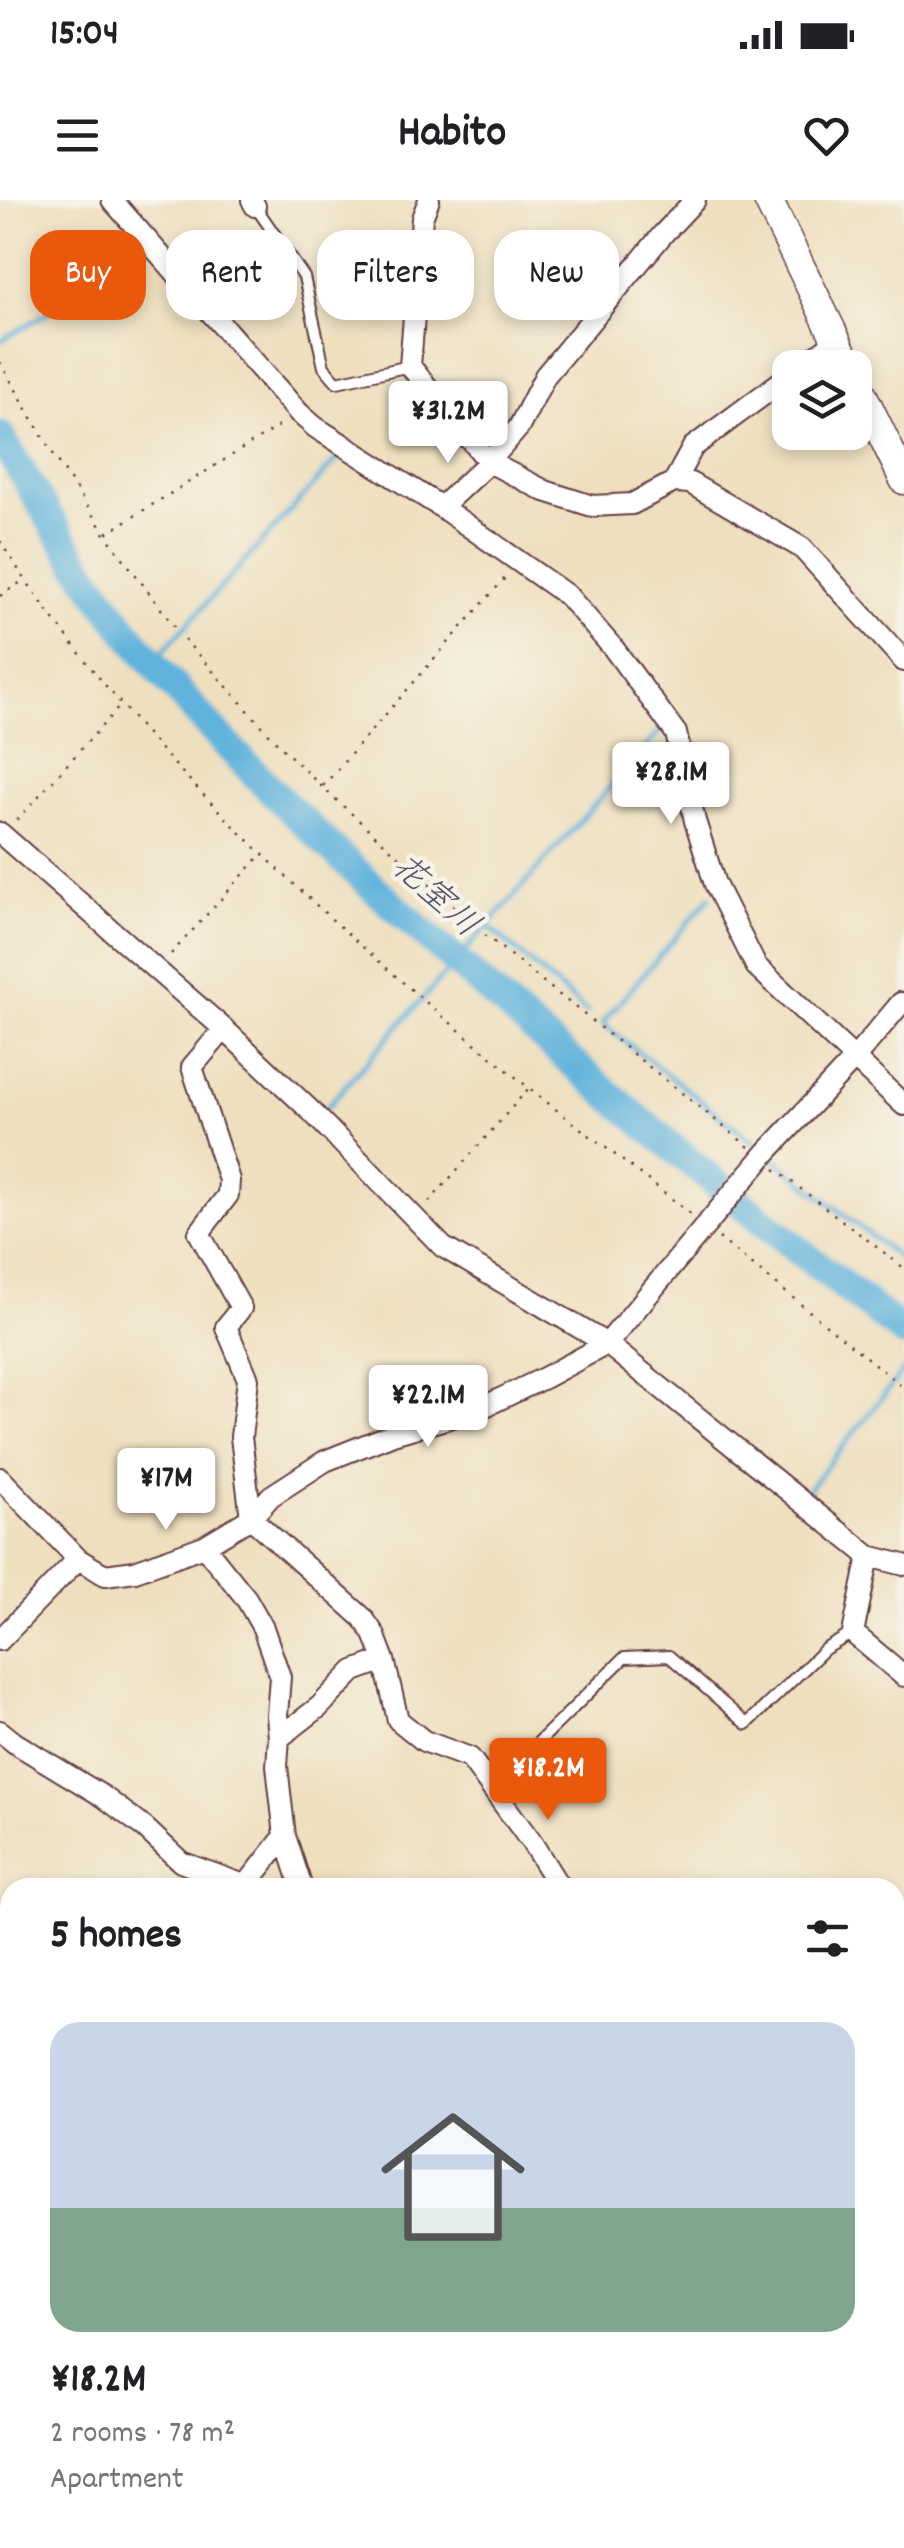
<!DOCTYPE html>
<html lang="en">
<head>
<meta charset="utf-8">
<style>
	body { margin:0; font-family:Dekko,"Klee One",sans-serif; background:#f2f2f2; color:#202124; height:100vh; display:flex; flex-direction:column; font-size:38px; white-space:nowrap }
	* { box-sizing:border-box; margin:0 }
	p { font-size:32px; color:#757577 }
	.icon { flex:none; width:55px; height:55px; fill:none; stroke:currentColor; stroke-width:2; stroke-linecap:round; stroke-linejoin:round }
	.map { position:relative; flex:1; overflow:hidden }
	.sheet { position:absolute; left:0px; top:1678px; width:905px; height:672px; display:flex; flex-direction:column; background:#fff; border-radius:30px 30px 0 0; box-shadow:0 5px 15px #0003 }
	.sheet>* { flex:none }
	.hud { position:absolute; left:30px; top:30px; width:845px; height:90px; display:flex; gap:20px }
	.controls { position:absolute; left:772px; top:150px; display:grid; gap:20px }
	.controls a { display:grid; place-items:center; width:100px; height:100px; border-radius:20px; background:#fff; box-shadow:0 5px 15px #0003; font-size:50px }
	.price { position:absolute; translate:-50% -85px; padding:0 22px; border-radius:10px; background:#fff; color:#222; font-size:32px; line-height:65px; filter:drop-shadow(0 2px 5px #0008) }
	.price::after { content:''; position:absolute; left:50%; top:60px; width:30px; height:22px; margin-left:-15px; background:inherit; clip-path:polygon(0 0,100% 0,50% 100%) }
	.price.current { background:#ea580c; color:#fff }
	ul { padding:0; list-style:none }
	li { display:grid; align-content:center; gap:20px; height:530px; padding:0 50px }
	li span { display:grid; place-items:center; height:310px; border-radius:30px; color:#555 }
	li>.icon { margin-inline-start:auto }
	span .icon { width:180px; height:180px; fill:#fffc; stroke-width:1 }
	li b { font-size:42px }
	h2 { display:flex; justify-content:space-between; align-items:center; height:120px; padding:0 50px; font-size:42px }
	.tag { padding:0 35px; border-radius:30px; background:#fff; box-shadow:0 5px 15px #0003; font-size:35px; line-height:90px }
	.tag.current { background:#ea580c; color:#fff }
	.status { display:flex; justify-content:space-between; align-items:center; height:70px; padding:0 50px; background:#fff; direction:ltr }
	.status svg { height:28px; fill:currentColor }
	header { display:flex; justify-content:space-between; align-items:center; height:130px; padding:0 50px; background:#fff; font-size:45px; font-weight:800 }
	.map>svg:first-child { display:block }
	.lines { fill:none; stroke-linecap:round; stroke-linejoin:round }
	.stream { stroke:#60b3dc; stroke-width:5 }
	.river { stroke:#60b3dc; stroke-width:30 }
	.service-casing { stroke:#633c41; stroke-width:14 }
	.minor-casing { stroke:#633c41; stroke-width:24 }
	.secondary-casing { stroke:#633c41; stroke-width:31 }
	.path { stroke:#633c41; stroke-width:2.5; stroke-dasharray:2.5 8; stroke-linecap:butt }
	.service { stroke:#fff; stroke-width:10 }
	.minor { stroke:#fff; stroke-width:20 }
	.secondary { stroke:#fff; stroke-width:28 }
	.labels { text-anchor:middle; stroke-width:9; stroke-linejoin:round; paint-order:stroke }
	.water-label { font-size:35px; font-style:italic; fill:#525369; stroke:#f7f3e8 }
</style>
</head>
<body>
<div class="status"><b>15:04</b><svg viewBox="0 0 49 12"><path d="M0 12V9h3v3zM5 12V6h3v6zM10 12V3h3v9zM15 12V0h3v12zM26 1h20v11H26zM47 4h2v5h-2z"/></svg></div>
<header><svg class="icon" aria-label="menu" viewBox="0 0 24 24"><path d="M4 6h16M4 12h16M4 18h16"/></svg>Habito<svg class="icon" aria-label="heart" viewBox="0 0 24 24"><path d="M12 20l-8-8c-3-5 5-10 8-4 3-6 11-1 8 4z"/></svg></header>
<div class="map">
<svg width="904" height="2348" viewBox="0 0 904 2348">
	<rect width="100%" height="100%" fill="#f7f3e8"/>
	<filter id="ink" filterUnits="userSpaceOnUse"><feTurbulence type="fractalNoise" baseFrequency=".01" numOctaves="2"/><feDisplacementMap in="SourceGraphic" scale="20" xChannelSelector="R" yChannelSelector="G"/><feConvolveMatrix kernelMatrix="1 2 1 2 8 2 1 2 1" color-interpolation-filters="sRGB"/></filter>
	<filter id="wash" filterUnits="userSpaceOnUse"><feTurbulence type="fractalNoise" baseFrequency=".0048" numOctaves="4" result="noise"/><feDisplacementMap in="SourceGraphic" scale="40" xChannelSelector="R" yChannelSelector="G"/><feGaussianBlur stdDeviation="2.25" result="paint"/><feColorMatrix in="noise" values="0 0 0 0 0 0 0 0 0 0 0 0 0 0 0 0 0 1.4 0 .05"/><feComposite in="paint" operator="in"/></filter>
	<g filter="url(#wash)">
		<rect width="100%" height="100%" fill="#eedfbe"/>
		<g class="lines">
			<!-- stream -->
			<path class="stream" d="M0,141L138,59
				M153,462L339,257
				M710,697L602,823L761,948
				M488,726L587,812
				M325,909L659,532
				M769,955L904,1062
				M807,1291L904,1170"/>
			<!-- river -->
			<path class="river" d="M0,236C43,307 84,380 138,445C239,567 358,676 477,780C616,903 758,1020 904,1133"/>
		</g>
	</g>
	<g filter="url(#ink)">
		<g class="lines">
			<!-- service casing -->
			<g class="service-casing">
				<path id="service" d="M255,6L304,77L324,167L337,182L410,166
					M493,1587L624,1458L669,1456L747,1524L825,1449L853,1433"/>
			</g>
			<!-- minor casing -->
			<g class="minor-casing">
				<path id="minor" d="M112,0L299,213L315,227L441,307L568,396L614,449L676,533L695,621L715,684L756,766L904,905
					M252,0L255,6
					M429,0L422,18L410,166L489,262L545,291L592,306L632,304L674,282L690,283L802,348L904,461
					M800,168L837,140
					M674,282L693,247L790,175
					M441,307L489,262L519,227L545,176L663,34L695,0
					M0,633L224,829L311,911L443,1047L607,1144L869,1356L904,1365
					M224,829L192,867L229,980L228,995L199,1033L241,1108L226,1127L248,1179L241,1237L251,1318L363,1418L374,1434L384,1460L398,1520L424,1541L470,1558L532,1643L560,1688
					M0,1278L78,1359L105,1375L135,1371L204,1346L251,1318L271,1296L325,1261L393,1234L477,1210L546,1177L607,1144L767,952L854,859L901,803L904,804
					M204,1346L246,1398L263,1428L280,1477L277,1515L279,1538
					M869,1356L853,1433L904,1476
					M0,1440L78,1359
					M0,1531L15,1543L104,1597L145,1628L181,1662L252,1688
					M285,1636L302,1688
					M244,1688L285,1636L277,1566L279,1538L319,1507L354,1471L384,1460
					M895,1854L904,1842
					M895,1892L904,1911
					M895,2059H904
					M895,2228L904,2233
					M329,2340L330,2348
					M170,2348L185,2340
					M482,2348L492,2340
					M637,2348L641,2340"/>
			</g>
			<!-- secondary casing -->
			<g class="secondary-casing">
				<path id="secondary" d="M768,0L850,168
					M855,179L904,280"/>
			</g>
			<!-- path -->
			<path class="path" d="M0,162L47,244L105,334L177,430
				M107,333L282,224
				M0,341C133,551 337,731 529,888C582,931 637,970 690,1014
				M0,396L24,380
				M184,439L281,547L322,587L479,729
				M323,586L505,378
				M17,620L119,507
				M485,735L749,947
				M171,754L262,654
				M775,969L904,1068
				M429,1002L529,888
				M719,1038L904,1188"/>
			<!-- service -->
			<use href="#service" class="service"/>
			<!-- minor -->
			<use href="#minor" class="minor"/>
			<!-- secondary -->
			<use href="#secondary" class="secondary"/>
		</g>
	</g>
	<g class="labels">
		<!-- water labels -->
		<g class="water-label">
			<text transform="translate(437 694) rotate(42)" y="12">花室川</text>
		</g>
	</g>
</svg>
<div class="controls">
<a><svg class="icon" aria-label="layers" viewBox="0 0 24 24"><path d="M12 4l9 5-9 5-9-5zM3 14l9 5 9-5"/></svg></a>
</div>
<b class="price" style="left:448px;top:266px">¥31.2M</b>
<b class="price" style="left:671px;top:627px">¥28.1M</b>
<b class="price" style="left:428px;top:1250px">¥22.1M</b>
<b class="price" style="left:166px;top:1333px">¥17M</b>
<b class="price current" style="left:548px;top:1623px">¥18.2M</b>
<div class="hud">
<a class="tag current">Buy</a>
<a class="tag">Rent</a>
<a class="tag">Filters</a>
<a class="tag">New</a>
</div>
<section class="sheet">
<h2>5 homes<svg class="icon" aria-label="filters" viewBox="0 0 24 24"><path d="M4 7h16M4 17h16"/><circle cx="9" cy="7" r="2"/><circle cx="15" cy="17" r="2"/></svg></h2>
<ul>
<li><span style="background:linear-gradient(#c9d6e8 60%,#7fa58c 0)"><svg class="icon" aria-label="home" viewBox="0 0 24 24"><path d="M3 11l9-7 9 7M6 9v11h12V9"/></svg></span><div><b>¥18.2M</b><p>2 rooms · 78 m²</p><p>Apartment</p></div></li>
</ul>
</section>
</div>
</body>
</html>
